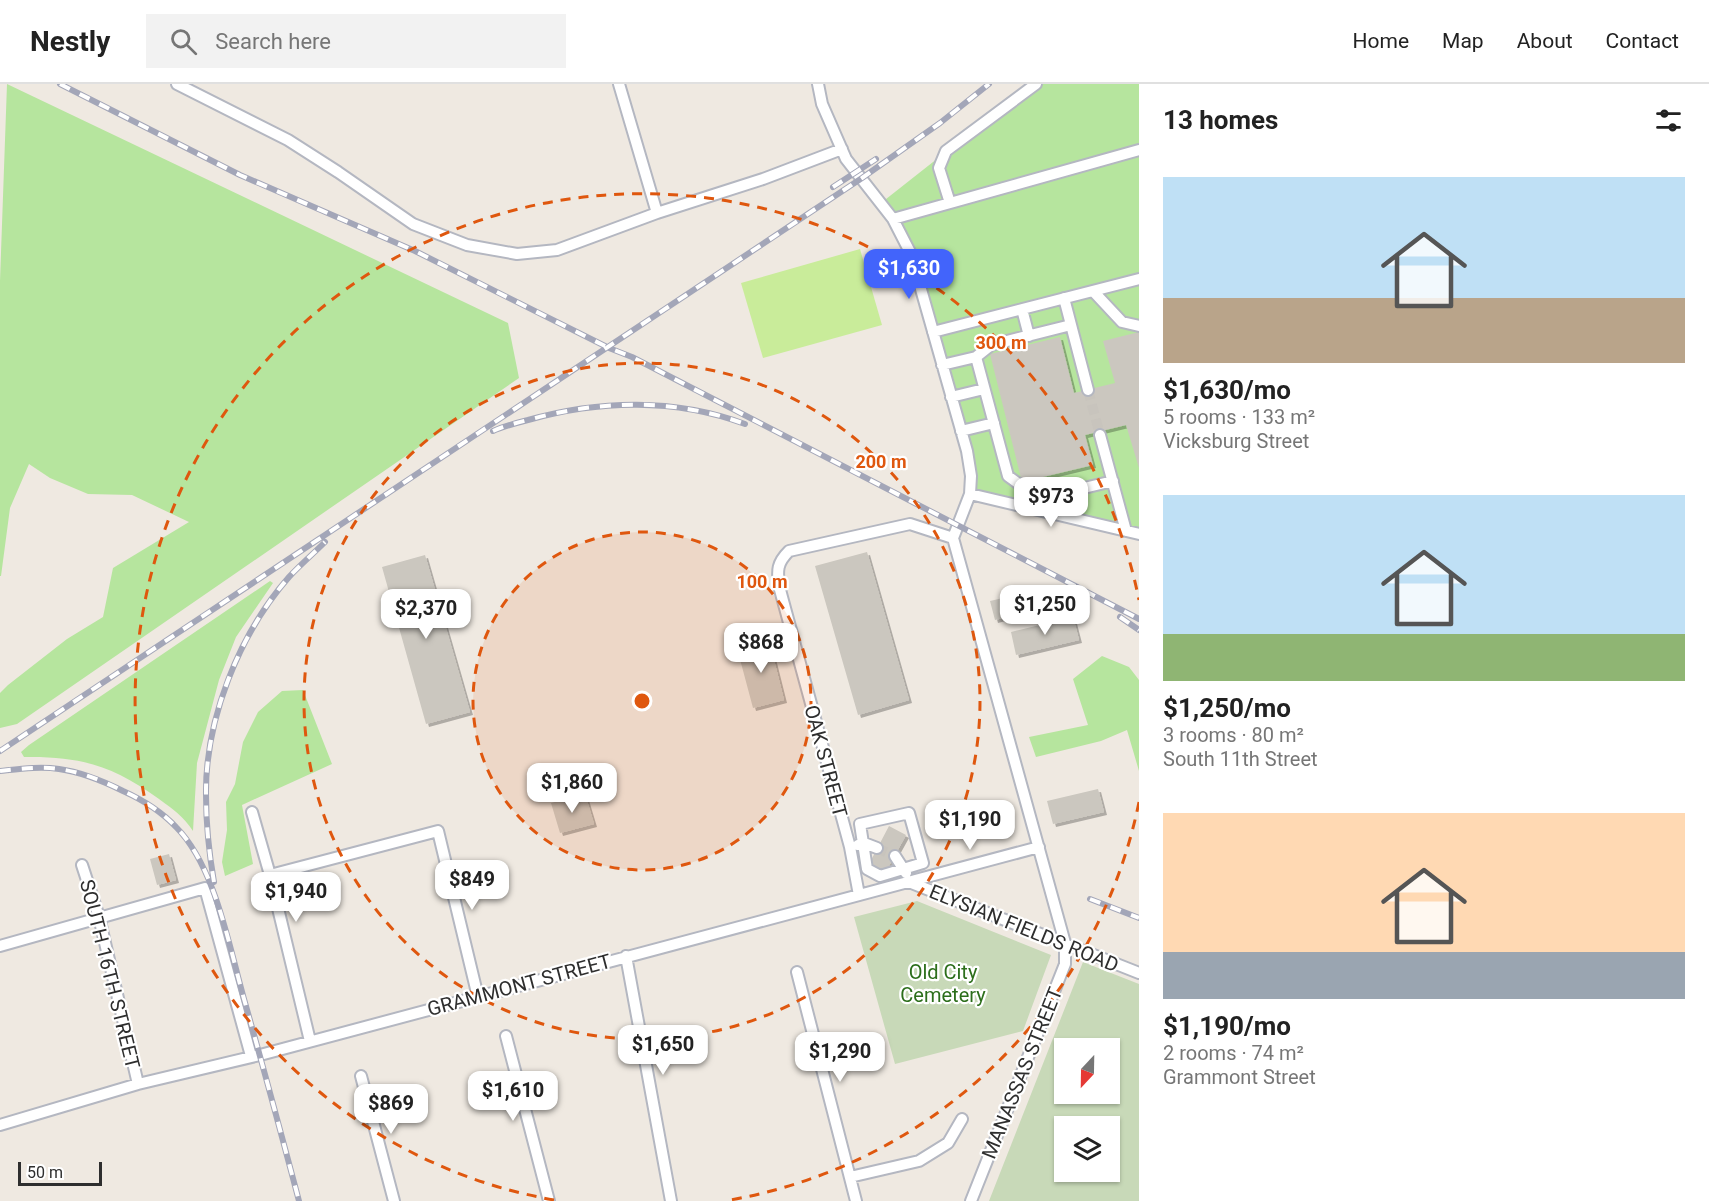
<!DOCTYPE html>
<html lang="en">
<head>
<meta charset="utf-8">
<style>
	body { margin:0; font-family:Roboto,sans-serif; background:#f2f2f2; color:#222; height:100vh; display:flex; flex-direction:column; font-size:22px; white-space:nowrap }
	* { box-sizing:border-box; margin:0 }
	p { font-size:20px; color:#767676 }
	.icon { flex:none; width:33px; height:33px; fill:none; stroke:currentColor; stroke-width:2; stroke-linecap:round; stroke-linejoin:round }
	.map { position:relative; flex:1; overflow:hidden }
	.drawer { display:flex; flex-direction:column; background:#fff; width:570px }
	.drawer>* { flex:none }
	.needle { width:39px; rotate:202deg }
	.fabs { position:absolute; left:1054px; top:954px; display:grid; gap:12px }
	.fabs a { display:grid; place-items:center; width:66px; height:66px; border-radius:0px; background:#fff; box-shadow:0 2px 4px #0004; font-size:30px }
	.scale { position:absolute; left:18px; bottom:15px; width:84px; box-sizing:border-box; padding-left:6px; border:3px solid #2e2e2e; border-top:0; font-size:16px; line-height:21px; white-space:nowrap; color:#2e2e2e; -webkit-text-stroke:4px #fff; paint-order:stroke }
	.price { position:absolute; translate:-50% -51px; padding:0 14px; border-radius:12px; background:#fff; color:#222; font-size:20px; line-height:39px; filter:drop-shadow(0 2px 3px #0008) }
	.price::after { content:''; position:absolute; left:50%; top:36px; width:18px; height:14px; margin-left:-9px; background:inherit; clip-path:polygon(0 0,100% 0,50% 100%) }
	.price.on { background:#4264fb; color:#fff }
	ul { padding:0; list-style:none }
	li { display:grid; align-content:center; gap:12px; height:318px; padding:0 24px }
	li span { display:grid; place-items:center; height:186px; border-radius:0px; color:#555 }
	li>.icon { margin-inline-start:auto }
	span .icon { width:108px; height:108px; fill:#fffc; stroke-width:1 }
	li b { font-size:26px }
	h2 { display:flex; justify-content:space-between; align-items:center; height:72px; padding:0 24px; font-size:26px }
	header { display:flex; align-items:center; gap:36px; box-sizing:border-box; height:84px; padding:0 30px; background:#fff; border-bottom:2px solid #e0e0e0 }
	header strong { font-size:28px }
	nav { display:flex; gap:33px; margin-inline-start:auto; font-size:21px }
	.search { width:420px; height:54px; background:#f2f2f2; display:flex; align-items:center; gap:15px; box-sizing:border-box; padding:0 21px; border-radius:0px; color:#767676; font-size:22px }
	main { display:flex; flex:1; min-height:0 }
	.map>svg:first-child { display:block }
	.green { fill:#b6e59e }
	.cemetery { fill:#c8d9b8; fill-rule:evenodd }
	.pitch { fill:#c9ec9a }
	.building { fill:#cbc7bf; filter:url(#shadow) }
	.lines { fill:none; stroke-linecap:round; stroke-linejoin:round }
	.minor-tunnel { stroke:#c8c4bd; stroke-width:10; stroke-dasharray:10 5; stroke-linecap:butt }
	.minor-casing { stroke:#b4b7c1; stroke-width:14 }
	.minor { stroke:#fff; stroke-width:10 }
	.rail-casing { stroke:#a3a6b8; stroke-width:6 }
	.rail { stroke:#fff; stroke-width:4; stroke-dasharray:11; stroke-linecap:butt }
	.ring { fill:none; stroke:#df570e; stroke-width:3; stroke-dasharray:10 8 }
	.labels { text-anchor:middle; stroke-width:4.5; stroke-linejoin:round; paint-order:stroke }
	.street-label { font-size:20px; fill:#2e2e2e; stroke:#fff }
	.park-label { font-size:20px; fill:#2c6e1b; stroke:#fff }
	.centre { fill:#df570e; stroke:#fff; stroke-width:3 }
	.ring-label { font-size:18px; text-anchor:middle; font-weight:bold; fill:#df570e; stroke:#fff; stroke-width:4.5; stroke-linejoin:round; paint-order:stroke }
</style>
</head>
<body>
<header>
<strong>Nestly</strong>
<div class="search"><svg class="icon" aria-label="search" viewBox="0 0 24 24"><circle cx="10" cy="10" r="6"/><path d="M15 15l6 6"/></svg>Search here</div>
<nav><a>Home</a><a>Map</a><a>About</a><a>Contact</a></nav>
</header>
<main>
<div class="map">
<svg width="1139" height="1117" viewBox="0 0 1139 1117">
	<defs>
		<filter id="shadow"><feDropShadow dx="3" dy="3" stdDeviation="0" flood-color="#0004"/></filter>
	</defs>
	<rect width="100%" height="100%" fill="#efe9e1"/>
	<!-- green -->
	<path class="green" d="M7,0L508,239L519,294L17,640L0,644V609L8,601L67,555L103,533L113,484L189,438L132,411L88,410L50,394L29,380L10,424L1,492H0V197Z
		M1032,0H1139V450L970,410L971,392L911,170L881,119Z
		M270,497L273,499L236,553L219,596L197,679L193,747C183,732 174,726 159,715C113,682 81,672 24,673L21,668L29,661Z
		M1102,572L1129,583L1139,596V687L1127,646L1101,657L1036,673L1029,653L1088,641L1073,595Z
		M303,606L332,680L242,721L253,780L225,792L222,778L227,746L226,718L235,700L243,658L258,628L282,607Z"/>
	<!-- cemetery -->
	<path class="cemetery" d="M917,817L1051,871L1023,947L895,980L854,833Z
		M1083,878L1139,900V1117H989ZM1065,964H1110V1010H1065ZM1065,1042H1110V1088H1065Z"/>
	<!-- pitch -->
	<path class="pitch" d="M860,165L882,241L763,274L741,199Z"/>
	<!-- building -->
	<path class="building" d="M1139,248V384L1126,341L1085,351L1093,381L1022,398L990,270L1060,253L1074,309L1115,299L1103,257Z
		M867,468L909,616L858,631L815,482Z
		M425,471L470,628L426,640L382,483Z
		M1025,509L1030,527L995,536L990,517Z
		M1073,533L1079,556L1016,571L1011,548Z
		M769,556L784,616L753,624L737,564Z
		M1098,705L1104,728L1053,740L1047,717Z
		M585,710L594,740L560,749L551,719Z
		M889,742L906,751L885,789L869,780Z
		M169,770L176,796L157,801L150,775Z"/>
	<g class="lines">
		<!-- minor-tunnel -->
		<path class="minor-tunnel" d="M1088,306L1100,351
			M877,764L895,772"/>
		<!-- minor casing -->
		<g class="minor-casing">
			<path id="minor" d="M177,0L288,56L338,88L413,140L467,161L517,170L557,166L657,129L763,95L842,65
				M619,0L657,129
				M818,0L822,20L846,75L893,135L911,170L967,367L971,392L970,410L953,454
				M950,119L939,84L946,67L1036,0
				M893,135L1139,66
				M1093,207L1122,238L1139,242
				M1064,214L1088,306
				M1022,225L1029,252
				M933,248L1139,195
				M976,273L991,261L1071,241
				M942,281L976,273L1008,392L1027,406L1051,412L1113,397
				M951,313L984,305
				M961,347L994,339
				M1100,351L1126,447
				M970,410L1139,450
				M953,454L1065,859V880L971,1117
				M252,728L270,791L310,957
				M909,729L923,779L880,792L867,785L860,740Z
				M858,761L864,759L877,764
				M895,772L906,789
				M82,781L99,833L138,1000
				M270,791L438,747L478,913
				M909,798L1139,889
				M859,811L850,763L779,502C777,486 777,479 789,467L910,440L953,454
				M0,862L205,804L251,972
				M626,872L671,1117
				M797,888L856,1117
				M506,952L549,1117
				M361,992L394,1117
				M0,1041L138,1000L260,971L1039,763
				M850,1093L919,1077L948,1059L962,1035"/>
		</g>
		<!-- minor -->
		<use href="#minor" class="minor"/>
		<!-- rail casing -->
		<g class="rail-casing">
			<path id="rail" d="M60,0L240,91L415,167L609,264L632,273L1139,535
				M833,103L876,75
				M493,347C504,342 516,339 528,336C599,316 675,314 745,340
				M1120,533L1139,546
				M0,667L862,94L940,39L989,0
				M0,687C19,685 40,682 59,685C81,688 103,697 123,707C143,716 161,727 176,743C215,782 229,862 244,915C263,982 281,1049 299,1117
				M214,798C209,769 206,740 206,711C205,636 239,550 289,493C300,481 313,470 325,458
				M1090,815L1139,834"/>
		</g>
		<!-- rail -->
		<use href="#rail" class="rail"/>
	</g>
	<!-- distance rings -->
	<circle cx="642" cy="617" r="169" fill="#df570e" fill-opacity=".12"/>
	<g class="ring">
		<circle cx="642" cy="617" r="169"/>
		<circle cx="642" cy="617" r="338"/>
		<path d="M1139 718A507 507 0 0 1 730 1116M554 1116A507 507 0 1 1 1139 516"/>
	</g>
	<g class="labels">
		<!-- street labels -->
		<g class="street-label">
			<text transform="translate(826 677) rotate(75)" y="7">OAK STREET</text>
			<text transform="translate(1024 844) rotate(22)" y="7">ELYSIAN FIELDS ROAD</text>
			<text transform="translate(110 890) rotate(76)" y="7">SOUTH 16TH STREET</text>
			<text transform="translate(519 901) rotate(-15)" y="7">GRAMMONT STREET</text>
			<text transform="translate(1022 989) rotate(-68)" y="7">MANASSAS STREET</text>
		</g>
		<!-- park labels -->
		<g class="park-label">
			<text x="943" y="895">Old City<tspan x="943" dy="23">Cemetery</tspan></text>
		</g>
	</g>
	<circle cx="642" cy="617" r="9" class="centre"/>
	<g class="ring-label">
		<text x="1001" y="265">300 m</text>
		<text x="881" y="384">200 m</text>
		<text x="762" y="504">100 m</text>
	</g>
</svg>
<div class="fabs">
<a><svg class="needle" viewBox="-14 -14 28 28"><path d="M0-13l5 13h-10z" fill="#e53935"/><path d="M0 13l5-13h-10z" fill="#767676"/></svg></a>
<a><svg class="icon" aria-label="layers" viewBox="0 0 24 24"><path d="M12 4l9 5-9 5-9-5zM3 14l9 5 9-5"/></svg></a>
</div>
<div class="scale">50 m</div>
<b class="price on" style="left:909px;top:216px">$1,630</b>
<b class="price" style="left:1051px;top:444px">$973</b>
<b class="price" style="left:1045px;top:552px">$1,250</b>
<b class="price" style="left:426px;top:556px">$2,370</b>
<b class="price" style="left:761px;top:590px">$868</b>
<b class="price" style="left:572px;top:730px">$1,860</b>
<b class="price" style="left:970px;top:767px">$1,190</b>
<b class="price" style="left:472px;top:827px">$849</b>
<b class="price" style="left:296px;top:839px">$1,940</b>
<b class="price" style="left:663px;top:992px">$1,650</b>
<b class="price" style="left:840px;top:999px">$1,290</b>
<b class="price" style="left:513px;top:1038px">$1,610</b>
<b class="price" style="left:391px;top:1051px">$869</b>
</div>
<section class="drawer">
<h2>13 homes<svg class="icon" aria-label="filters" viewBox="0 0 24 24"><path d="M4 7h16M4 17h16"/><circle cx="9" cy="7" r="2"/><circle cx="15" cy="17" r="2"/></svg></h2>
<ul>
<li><span style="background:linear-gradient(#bfe0f5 65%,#b9a48a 0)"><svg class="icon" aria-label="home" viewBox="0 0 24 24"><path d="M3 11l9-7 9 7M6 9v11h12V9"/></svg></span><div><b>$1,630/mo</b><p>5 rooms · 133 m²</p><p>Vicksburg Street</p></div></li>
<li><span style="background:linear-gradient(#bfe0f5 75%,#8fb573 0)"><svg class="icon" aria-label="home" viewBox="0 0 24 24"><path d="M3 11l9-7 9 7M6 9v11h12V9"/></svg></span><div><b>$1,250/mo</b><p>3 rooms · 80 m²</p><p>South 11th Street</p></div></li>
<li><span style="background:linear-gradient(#ffd9b3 75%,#9aa5b1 0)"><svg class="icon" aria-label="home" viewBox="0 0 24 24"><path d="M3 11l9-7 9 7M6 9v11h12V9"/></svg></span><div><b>$1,190/mo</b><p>2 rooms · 74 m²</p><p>Grammont Street</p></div></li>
</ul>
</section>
</main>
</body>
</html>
